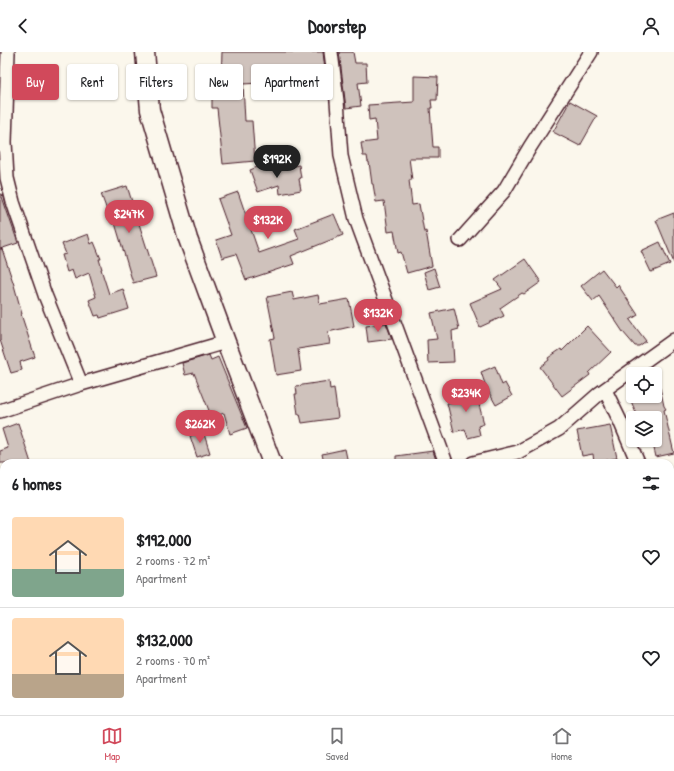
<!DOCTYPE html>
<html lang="en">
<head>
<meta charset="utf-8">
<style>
	body { margin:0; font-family:"Patrick Hand",sans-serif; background:#f6f6f6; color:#202124; height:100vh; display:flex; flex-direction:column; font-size:15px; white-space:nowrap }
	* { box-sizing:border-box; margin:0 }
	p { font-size:13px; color:#757577 }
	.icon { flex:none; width:22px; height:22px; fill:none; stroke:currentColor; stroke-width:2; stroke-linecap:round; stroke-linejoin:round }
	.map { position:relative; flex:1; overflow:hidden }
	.side { position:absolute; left:0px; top:407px; width:674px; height:256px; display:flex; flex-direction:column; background:#fff; border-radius:12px 12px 0 0; box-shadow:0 1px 3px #0004 }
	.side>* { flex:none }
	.guide { position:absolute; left:12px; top:12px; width:400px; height:36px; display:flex; gap:8px }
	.tools { position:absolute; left:626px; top:315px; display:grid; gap:8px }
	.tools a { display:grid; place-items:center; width:36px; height:36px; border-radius:4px; background:#fff; box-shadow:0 1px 3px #0004; font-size:20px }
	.price { position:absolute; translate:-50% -34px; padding:0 9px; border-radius:14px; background:#d1495b; color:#fff; font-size:13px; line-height:26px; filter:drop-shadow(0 1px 2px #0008) }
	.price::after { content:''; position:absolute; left:50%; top:24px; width:12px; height:9px; margin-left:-6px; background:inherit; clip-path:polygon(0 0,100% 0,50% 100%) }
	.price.active { background:#222; color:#fff }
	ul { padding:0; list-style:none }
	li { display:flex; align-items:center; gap:12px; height:100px; padding:0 12px }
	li+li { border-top:1px solid #e0e0e0 }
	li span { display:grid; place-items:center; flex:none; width:112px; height:80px; border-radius:4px; color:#555 }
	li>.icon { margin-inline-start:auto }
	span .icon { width:48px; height:48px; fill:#fffc; stroke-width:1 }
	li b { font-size:17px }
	h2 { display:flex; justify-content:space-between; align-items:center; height:48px; padding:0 12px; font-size:17px }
	.chip { padding:0 14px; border-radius:4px; background:#fff; box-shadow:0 1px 3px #0004; font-size:14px; line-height:36px }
	.chip.active { background:#d1495b; color:#fff }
	header { display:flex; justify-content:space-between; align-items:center; height:52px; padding:0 12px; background:#fff; font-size:18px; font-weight:800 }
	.menu { display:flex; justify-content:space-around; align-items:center; height:56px; border-top:1px solid #e0e0e0; background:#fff; font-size:11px; color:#757577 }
	.menu a { display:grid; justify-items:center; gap:2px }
	.menu .active { color:#d1495b }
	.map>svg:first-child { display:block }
	.building { fill:#cfc2bc; stroke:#4a1f2b }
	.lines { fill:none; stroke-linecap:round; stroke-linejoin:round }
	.street-casing { stroke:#4a1f2b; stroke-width:16 }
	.secondary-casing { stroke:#4a1f2b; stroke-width:21 }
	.street { stroke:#fbf7ec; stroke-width:13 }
	.secondary { stroke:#fbf7ec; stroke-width:18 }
</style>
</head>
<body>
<header><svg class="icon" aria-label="back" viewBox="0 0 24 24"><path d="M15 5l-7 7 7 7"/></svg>Doorstep<svg class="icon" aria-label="person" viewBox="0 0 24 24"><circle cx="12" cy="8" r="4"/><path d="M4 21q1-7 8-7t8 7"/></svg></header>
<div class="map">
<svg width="674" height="663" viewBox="0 0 674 663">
	<rect width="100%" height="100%" fill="#fbf7ec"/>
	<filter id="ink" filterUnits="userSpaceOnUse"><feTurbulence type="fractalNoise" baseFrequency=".025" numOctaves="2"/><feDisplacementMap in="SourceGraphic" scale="8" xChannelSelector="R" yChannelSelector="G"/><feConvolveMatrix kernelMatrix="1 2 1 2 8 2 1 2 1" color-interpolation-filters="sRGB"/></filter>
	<g filter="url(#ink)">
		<!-- building -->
		<path class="building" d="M222,0H323L326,27L243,32L245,69H252L255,109L223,112L217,56H212V40H213V32L221,31Z
			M339,0H353L355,11H366L367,30L358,31L361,54L346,56Z
			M414,24L438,25L437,48H431L432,56H430L433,95H438V106H409L412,128H409L412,153L419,152L424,180L426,179L432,214L407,221L401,200L398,201L394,179L388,180L384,149L376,150L373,132H372L369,110H368L367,104H363L361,91L377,89L375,67L369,68L368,53L414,50Z
			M42,33L43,44L30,45L29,35Z
			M570,49L597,64L580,94L553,80Z
			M265,112L267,118L299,113L301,126L299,127L301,138L280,142L279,133L258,140L250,118Z
			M127,134L156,225L133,231L115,171L112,172L101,142Z
			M238,140L259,201L299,187L295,177L334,162L343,183L291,204L294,212L246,228L236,202L222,206L216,188L231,183L218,147Z
			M0,142H1L18,191L0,197H2L14,233L22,262H21L35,305L20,310L22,318L11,321L0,288Z
			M674,161V211L656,168Z
			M88,182L91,192L94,190L101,207H99L102,217H101L109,242L123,237L129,257L100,266L99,263L95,264L89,248L96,245L89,221L75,227L72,218L67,220L62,203L66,202L62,192Z
			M660,190L670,212L651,220L641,199Z
			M525,207L541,230L524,242L522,241L500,256L504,264L480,275L470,251L502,237L495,228Z
			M434,216L440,235L429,238L424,220Z
			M602,217L616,235L618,233L638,263L630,268L646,289L639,294H635L623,280L599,244L593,249L581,234Z
			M292,240L294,248L318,243L320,252L349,247L354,274L328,280L330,292L298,297L301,319L276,323L270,287L275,286L267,245Z
			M454,256L459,277L452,279L454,310L428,311L427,288L437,287L431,261Z
			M386,271L392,287L368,290L366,274Z
			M587,274L611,300L589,321L590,323L562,344L540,315L549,308L548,306L561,297L562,299Z
			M209,303L211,308L218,305L247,376L230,382L224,361L212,366L194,321L185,323L182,311Z
			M495,314L502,333L505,331L512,344L496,353L486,335L481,320Z
			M329,329L330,337L334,336L338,366L302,371L300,362H298L295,342H297L296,334Z
			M660,336L664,354L666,357L664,358L674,401L656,405L652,388H655V361L642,366H638L629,344H654L655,345V337Z
			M475,337L484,372L478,374L480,383L468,386L465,377L454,380L447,351L454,350L452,342Z
			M18,371L31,411H0V399L8,396L2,377Z
			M610,373L617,406L594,411L593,402L582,404L577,379Z
			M203,379L210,401L197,405L190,384Z
			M345,397L348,411H324L322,402Z
			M433,399L437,411H396V404Z"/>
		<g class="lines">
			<!-- street casing -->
			<g class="street-casing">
				<path id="street" d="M8,0L5,90L7,126L13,150L45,243L81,332
					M331,0L337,49L341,104L356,167L446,411
					M460,188L504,139L530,95L591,0
					M605,338L620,369L638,411
					M0,359L81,332L226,290
					M473,411L518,400L559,377L600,341L674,288
					M670,433L674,431
					M0,523L4,522
					M625,659L626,663
					M65,663L77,659
					M487,663L488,659"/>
			</g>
			<!-- secondary casing -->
			<g class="secondary-casing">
				<path id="secondary" d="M145,0L150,58L188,187L226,290L272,411
					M324,663V659"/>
			</g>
			<!-- street -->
			<use href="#street" class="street"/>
			<!-- secondary -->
			<use href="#secondary" class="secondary"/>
		</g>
	</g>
</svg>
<div class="tools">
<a><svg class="icon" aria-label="locate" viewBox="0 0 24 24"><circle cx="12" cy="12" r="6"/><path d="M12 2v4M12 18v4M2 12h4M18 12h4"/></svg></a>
<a><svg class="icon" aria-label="layers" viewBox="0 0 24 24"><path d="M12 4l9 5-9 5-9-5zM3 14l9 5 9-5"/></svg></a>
</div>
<b class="price active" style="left:277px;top:127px">$192K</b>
<b class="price" style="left:129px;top:182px">$247K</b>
<b class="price" style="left:268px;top:188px">$132K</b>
<b class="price" style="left:378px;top:281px">$132K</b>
<b class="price" style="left:466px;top:361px">$234K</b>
<b class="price" style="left:200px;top:392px">$262K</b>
<div class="guide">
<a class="chip active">Buy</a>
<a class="chip">Rent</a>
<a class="chip">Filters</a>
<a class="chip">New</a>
<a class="chip">Apartment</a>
</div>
<section class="side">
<h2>6 homes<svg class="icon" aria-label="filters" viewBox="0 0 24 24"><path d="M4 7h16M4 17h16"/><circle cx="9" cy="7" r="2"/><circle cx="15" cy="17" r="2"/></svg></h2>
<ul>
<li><span style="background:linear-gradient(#ffd9b3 65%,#7fa58c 0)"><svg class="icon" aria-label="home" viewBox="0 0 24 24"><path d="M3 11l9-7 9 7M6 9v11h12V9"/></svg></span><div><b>$192,000</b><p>2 rooms · 72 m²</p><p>Apartment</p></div><svg class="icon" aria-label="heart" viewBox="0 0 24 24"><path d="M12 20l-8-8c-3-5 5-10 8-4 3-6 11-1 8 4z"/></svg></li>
<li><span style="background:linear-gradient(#ffd9b3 70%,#b9a48a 0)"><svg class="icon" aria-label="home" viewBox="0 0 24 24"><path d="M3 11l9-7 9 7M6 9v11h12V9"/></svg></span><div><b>$132,000</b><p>2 rooms · 70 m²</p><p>Apartment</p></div><svg class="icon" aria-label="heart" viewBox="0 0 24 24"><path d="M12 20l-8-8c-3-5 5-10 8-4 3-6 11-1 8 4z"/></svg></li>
</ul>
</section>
</div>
<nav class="menu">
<a class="active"><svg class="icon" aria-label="map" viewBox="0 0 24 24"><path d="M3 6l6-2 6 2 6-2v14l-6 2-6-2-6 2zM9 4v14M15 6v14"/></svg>Map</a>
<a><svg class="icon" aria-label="saved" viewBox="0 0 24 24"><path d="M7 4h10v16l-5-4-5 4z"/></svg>Saved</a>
<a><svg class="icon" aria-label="home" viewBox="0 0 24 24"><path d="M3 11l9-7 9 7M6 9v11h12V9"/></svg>Home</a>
</nav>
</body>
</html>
